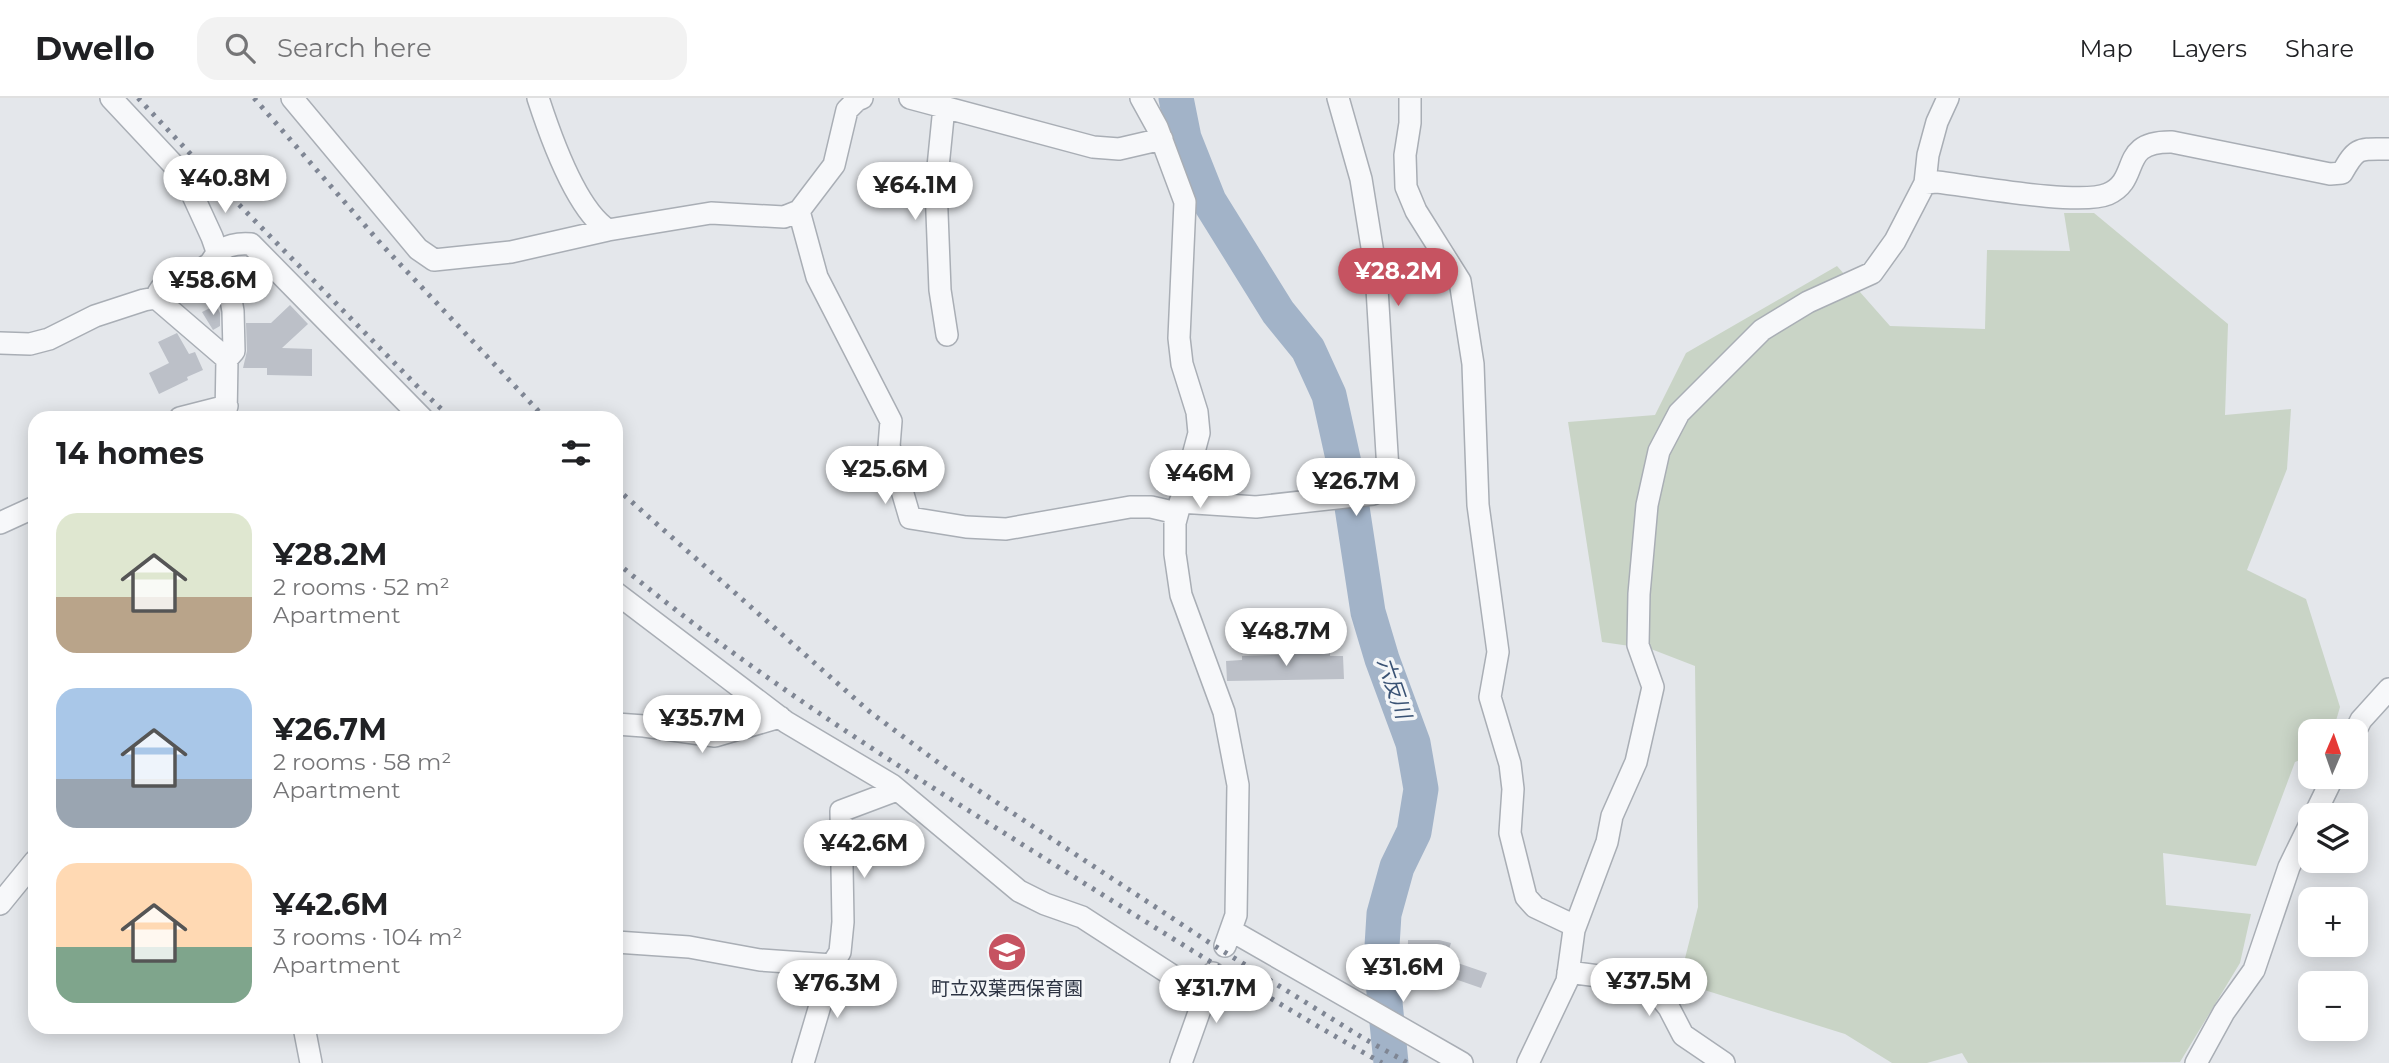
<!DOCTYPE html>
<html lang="en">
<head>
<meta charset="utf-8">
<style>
	body { margin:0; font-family:Montserrat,"Noto Sans JP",sans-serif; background:#f2f2f2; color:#202124; height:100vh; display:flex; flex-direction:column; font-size:26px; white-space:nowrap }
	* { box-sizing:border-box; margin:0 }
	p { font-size:23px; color:#757577 }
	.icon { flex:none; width:38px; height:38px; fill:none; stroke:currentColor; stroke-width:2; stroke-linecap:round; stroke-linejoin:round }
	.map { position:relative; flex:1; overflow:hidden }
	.details { position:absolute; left:28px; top:313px; width:595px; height:623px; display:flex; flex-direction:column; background:#fff; border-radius:21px; box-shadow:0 4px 18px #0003 }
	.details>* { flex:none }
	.needle { width:46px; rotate:2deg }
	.buttons { position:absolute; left:2298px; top:621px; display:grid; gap:14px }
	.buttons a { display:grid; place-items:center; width:70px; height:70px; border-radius:14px; background:#fff; box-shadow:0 4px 18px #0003; font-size:35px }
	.price { position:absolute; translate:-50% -60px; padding:0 16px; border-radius:24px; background:#fff; color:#222; font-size:23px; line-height:46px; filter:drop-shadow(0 2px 4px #0008) }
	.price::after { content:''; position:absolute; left:50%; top:42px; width:21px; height:16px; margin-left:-10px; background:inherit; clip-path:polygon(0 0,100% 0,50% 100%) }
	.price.selected { background:#c65361; color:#fff }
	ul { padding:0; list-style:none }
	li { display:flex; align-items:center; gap:21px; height:175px; padding:0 28px }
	li span { display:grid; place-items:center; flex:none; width:196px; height:140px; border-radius:21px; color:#555 }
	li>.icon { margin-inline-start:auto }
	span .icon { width:84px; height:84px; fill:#fffc; stroke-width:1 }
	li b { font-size:30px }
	h2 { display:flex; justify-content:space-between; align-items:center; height:84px; padding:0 28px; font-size:30px }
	header { display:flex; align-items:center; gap:42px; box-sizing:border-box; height:98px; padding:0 35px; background:#fff; border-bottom:2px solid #e0e0e0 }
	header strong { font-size:33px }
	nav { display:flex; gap:38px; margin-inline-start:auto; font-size:24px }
	.search { width:490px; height:63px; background:#f2f2f2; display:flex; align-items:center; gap:18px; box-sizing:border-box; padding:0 24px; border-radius:21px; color:#757577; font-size:26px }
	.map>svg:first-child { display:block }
	.green { fill:#c9d4c6 }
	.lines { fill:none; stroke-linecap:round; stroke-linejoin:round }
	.river { stroke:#a2b3c8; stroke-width:35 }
	.building { fill:#bcc0c8 }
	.minor-casing { stroke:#a9aeb5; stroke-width:24 }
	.minor { stroke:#f7f8fa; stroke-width:21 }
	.rail { stroke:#7f8694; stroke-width:5; stroke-dasharray:3.5 7; stroke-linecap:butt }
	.labels { text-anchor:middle; stroke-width:7; stroke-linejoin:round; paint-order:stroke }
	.poi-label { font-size:19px; fill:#2d3443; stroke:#f4f6f8 }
	.water-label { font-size:21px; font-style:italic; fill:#395274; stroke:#f4f6f8 }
</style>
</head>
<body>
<header>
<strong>Dwello</strong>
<div class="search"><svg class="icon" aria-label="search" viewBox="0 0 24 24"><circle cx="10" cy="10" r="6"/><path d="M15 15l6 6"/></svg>Search here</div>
<nav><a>Map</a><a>Layers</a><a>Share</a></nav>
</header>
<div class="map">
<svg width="2389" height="965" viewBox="0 0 2389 965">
	<rect width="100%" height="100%" fill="#e4e7eb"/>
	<!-- green -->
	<path class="green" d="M2064,115H2094L2228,226L2225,317L2291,311L2287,371L2247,472L2306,501L2340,609L2333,633L2310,634V658L2295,664L2256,768L2163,755L2166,807L2251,816L2240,865L2180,964L1968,965L1962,955L1927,965H1892L1845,936L1679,884L1698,809L1695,568L1651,551L1602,544L1568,324L1655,317L1686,255L1837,168L1890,228L1985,231L1987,152L2070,153Z"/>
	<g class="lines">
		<!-- river -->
		<path class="river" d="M1176,0L1184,40L1209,103L1278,214L1308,251L1329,297L1348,383L1368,514L1382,561L1413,645L1421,691L1414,734L1397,769L1384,816L1381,864L1391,965"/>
	</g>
	<!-- building -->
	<path class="building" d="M216,207L220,215V228L213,232L202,214Z
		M290,207L308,226L282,250L312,251V278L267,277V270H243L247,253L246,225H271Z
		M177,235L189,256L195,254L203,272L187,279L188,282L159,296L149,275L169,265L158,244Z
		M1330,555V558H1343L1344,581L1227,583L1226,563L1242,562V558Z
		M1408,842H1439L1451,845L1446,861L1487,875L1481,890L1426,871L1425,888L1407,887Z"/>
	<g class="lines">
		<!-- minor casing -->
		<g class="minor-casing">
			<path id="minor" d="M111,0L184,78L212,139L228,185L233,213L234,253L227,261L226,320
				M292,0L418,151L434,162L511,154L608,132
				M538,0C550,37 576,111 608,132L711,115L784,119L799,113L834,67L847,12L857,2L862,0
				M910,0L1093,49L1119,51L1162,41
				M1141,0L1157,29L1185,104L1179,240L1182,266L1197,314L1199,335L1175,425V456L1181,497L1224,614L1238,687L1236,817L1225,848
				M1410,0V25L1405,57L1406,89L1416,113L1460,183L1473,266L1478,407L1498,554L1490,599L1510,666L1513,691L1510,735L1526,799L1535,809L1575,828
				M944,9L936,89L940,192L947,237
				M1925,85L1937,84C1972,88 2080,108 2108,96C2142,81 2117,43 2172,44L2330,76L2342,75C2357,48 2359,51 2389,51
				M799,113L817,179L891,323L889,348L910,420L966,429L1006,431L1130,409H1151L1177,415
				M156,200C166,172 192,181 209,166C212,164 213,160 216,157C224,147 239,145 251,146L422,320
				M0,245L30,246L49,241L95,218L144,202L156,200L227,261
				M180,320L227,308
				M1180,404L1256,409L1373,396L1389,389L1376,174L1361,81L1338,0
				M0,425L35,409
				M616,495L786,624L892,687L1019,793L1045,806L1082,819L1204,898
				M616,626L644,628L715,638L780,619
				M2355,634L2361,622L2389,591
				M2314,718L2333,679
				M0,806L35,763
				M1232,833L1462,965
				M616,844L689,849L760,862L832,867
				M1568,874L1614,880L1653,890L1669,910L1683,937L1724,965
				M304,929L311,965
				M803,965L832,867L840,854L843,824L841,713L897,692
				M1181,965L1213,875
				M1528,965L1567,883L1574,832L1607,744L1612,718L1636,664L1653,589L1638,547L1639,496L1647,407L1659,353L1679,315L1762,232L1808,204L1872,175L1895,143L1925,85L1928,57L1937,24L1948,0
				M2196,965L2224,914L2254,872L2289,769L2310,726"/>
		</g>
		<!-- minor -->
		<use href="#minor" class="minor"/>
		<!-- rail -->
		<path class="rail" d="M138,0L214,81L417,288L451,320
			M254,0L382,147L545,320
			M616,390L870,614L955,677L1210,845L1363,940L1408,965
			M616,464C742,569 882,658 1020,745C1140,820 1259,896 1382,965"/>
	</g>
	<!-- icons -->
	<defs>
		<g id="school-disc" transform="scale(2.0125)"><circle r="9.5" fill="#c65361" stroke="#f4f6f8"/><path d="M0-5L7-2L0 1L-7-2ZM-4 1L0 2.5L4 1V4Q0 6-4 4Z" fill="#fff"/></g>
	</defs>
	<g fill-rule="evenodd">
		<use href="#school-disc" x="1007" y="854"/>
	</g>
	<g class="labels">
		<!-- poi labels -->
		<g class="poi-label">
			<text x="1007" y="897">町立双葉西保育園</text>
		</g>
		<!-- water labels -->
		<g class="water-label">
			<text transform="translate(1394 590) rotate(71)" y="7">六反川</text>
		</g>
	</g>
</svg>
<div class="buttons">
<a><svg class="needle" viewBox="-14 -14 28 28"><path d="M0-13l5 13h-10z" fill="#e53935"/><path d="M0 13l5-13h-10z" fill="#757577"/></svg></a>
<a><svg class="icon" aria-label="layers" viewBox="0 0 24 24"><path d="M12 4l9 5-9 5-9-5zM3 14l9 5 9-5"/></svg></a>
<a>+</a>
<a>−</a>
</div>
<b class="price" style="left:225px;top:117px">¥40.8M</b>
<b class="price" style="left:915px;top:124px">¥64.1M</b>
<b class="price selected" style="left:1398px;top:210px">¥28.2M</b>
<b class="price" style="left:213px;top:219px">¥58.6M</b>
<b class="price" style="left:885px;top:408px">¥25.6M</b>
<b class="price" style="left:1200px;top:412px">¥46M</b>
<b class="price" style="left:1356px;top:420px">¥26.7M</b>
<b class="price" style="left:1286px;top:570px">¥48.7M</b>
<b class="price" style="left:702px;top:657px">¥35.7M</b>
<b class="price" style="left:864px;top:782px">¥42.6M</b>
<b class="price" style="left:1403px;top:906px">¥31.6M</b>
<b class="price" style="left:1649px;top:920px">¥37.5M</b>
<b class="price" style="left:837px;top:922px">¥76.3M</b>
<b class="price" style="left:1216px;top:927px">¥31.7M</b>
<section class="details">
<h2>14 homes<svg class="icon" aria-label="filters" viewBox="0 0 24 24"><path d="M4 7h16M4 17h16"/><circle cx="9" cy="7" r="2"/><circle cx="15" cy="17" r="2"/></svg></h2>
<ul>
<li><span style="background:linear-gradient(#dfe7d0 60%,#b9a48a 0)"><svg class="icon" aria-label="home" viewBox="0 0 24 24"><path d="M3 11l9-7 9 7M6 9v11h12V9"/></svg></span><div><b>¥28.2M</b><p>2 rooms · 52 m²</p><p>Apartment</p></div></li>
<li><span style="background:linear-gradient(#a9c7e8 65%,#9aa5b1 0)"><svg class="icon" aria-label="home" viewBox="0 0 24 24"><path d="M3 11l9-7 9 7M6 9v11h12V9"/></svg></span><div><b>¥26.7M</b><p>2 rooms · 58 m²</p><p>Apartment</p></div></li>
<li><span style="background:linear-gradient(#ffd9b3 60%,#7fa58c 0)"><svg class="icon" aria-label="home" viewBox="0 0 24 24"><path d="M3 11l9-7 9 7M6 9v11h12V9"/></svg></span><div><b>¥42.6M</b><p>3 rooms · 104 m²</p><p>Apartment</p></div></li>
</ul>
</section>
</div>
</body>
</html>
